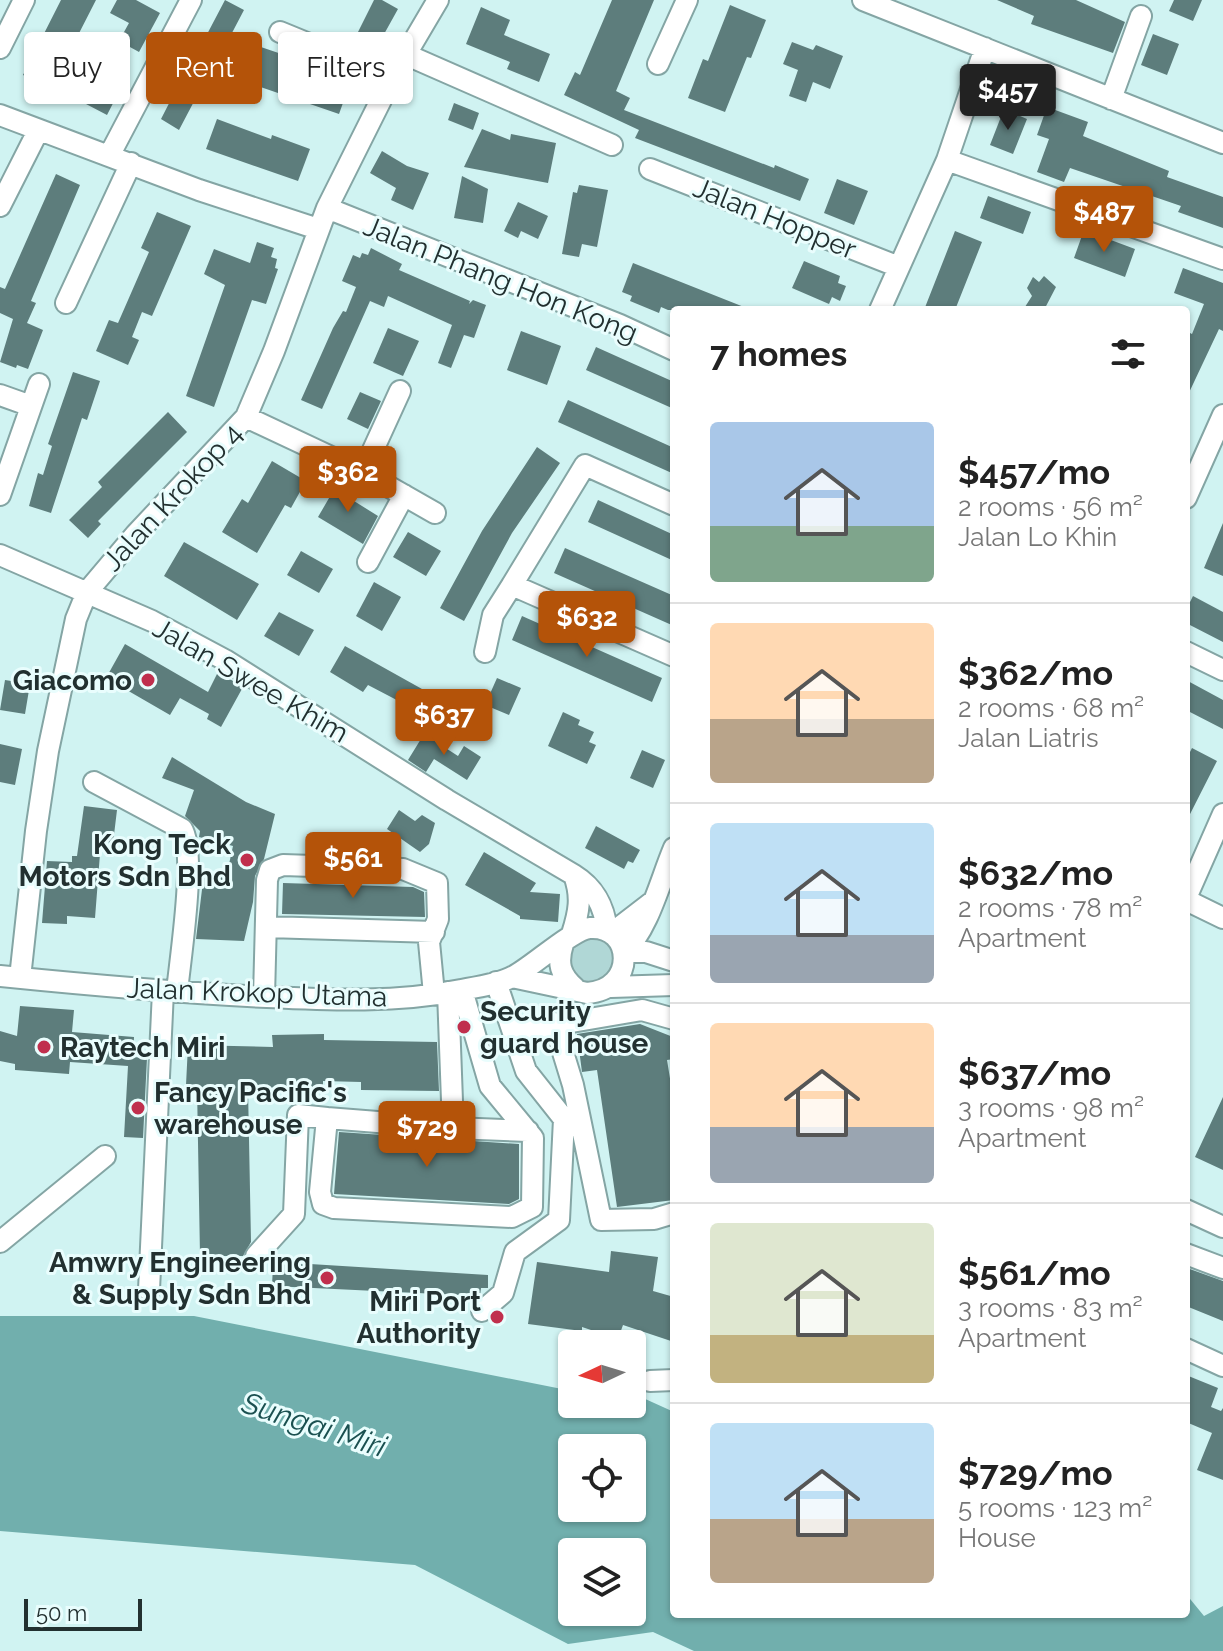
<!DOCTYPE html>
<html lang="en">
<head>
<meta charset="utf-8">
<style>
	body { margin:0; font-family:Raleway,sans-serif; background:#f6f6f6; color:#222; height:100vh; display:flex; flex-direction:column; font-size:30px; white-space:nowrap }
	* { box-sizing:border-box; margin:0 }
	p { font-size:26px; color:#767676 }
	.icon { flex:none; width:44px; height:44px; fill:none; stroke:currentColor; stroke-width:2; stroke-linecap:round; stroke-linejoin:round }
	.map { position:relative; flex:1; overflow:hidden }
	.details { position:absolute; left:670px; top:306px; width:520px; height:1312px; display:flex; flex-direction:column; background:#fff; border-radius:8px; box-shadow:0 2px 6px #0004 }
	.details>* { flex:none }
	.guide { position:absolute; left:24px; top:32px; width:526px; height:72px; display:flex; gap:16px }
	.needle { width:52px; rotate:266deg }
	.tools { position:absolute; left:558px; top:1330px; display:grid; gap:16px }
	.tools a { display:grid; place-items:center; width:88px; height:88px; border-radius:8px; background:#fff; box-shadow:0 2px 6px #0004; font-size:40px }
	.scale { position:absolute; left:24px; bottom:20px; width:118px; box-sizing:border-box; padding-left:8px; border:4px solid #223030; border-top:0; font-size:22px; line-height:28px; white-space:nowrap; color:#223030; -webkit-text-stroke:6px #e9fdfd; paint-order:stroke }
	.price { position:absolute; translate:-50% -68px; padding:0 18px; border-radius:8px; background:#b45309; color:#fff; font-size:26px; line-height:52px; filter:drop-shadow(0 2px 4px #0008) }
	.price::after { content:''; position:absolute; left:50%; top:48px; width:24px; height:18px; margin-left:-12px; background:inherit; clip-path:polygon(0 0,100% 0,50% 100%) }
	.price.current { background:#222; color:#fff }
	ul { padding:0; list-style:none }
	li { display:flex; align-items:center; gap:24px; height:200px; padding:0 40px }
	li+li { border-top:2px solid #e0e0e0 }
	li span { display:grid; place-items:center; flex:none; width:224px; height:160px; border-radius:8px; color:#555 }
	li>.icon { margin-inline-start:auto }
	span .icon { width:96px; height:96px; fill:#fffc; stroke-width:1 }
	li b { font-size:34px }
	h2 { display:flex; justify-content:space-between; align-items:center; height:96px; padding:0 40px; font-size:34px }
	.pill { padding:0 28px; border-radius:8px; background:#fff; box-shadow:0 2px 6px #0004; font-size:28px; line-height:72px }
	.pill.current { background:#b45309; color:#fff }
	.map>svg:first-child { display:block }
	.green { fill:#b0d7d6 }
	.water { fill:#71afad; fill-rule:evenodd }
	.building { fill:#5d7d7c }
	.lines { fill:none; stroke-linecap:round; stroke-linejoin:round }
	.minor-casing { stroke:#84a5a4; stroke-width:24 }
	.minor { stroke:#fff; stroke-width:20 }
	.poi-dot { fill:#c02f4d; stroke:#e9fdfd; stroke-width:3 }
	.labels { text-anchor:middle; stroke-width:6; stroke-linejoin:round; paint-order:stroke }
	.street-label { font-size:28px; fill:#223030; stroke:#e9fdfd }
	.poi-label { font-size:28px; font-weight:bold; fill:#223030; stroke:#e9fdfd; text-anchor:end }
	.water-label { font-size:30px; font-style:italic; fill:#1a5050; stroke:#e9fdfd }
</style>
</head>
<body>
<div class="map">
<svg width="1223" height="1651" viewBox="0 0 1223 1651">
	<rect width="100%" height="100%" fill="#d0f3f2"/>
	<!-- green -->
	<path class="green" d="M589,934L612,943L618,965L595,985L580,981L569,968C569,949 572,944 589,934Z"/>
	<!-- water -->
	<path class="water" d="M0,1316H194L572,1391V1404H632V1393L674,1412V1614H1186V1594L1204,1616L1223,1606V1651H694L653,1632L568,1644L415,1565L0,1531ZM572,1448H632V1508H572ZM572,1552H632V1612H572Z"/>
	<!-- building -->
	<path class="building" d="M61,0H96L51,88L23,75Z
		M117,0H136L160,13L139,52L119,41L129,23L110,13Z
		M225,0L244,10L223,50L204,40Z
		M374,0H382L398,9L378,45L357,34Z
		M612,0H654L616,91L630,98L624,110L774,168L775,165L809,179L800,201L635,138L639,130L564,95L575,72L580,75Z
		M997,0H1076L1125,22L1113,53L1031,24L1034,16Z
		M1174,0H1202L1193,21L1169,11Z
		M730,5L766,20L751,58L747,57L725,112L688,98L703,59L708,61Z
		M481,7L510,20L504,35L550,54L539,82L507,69L510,62L466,44Z
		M1153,34L1179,44L1167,75L1141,65Z
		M792,42L813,50L816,45L843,56L830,89L813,82L806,102L789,96L798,70L783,64Z
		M255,45L352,78L339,114L243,81Z
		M107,65L127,76L107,115L86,104Z
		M181,80L200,90L179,130L161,119Z
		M454,103L479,113L473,130L448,120Z
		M1047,107L1088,122L1083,136L1169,171L1167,177L1223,197V228L1178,212L1181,206L1070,168L1064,182L1037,172L1049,139L1037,135Z
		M1004,109L1027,119L1013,154L990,145Z
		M217,119L271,139L272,135L310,149L298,181L206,149Z
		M482,129L510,140L511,134L556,143L548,183L464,167Z
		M382,151L407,166L429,173L413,210L391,200L396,188L370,173Z
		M56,174L80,185L31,301L36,303L27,323L43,330L28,369L17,365L16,368L0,362L13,319L0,313V287L5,289Z
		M462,176L488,189L483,223L454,218Z
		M837,179L868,191L854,225L824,213Z
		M579,185L608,190L597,247L582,244L579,257L562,254L573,192L577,193Z
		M988,196L1031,212L1023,234L980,218Z
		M518,202L548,216L538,239L521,231L518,238L504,231Z
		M157,212L191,226L152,316L142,312L132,337L139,340L128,365L96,351L109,320L118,323L149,252L141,248Z
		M1084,230L1135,249L1125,277L1074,258Z
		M955,231L982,242L955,310H924Z
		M257,242L274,248L271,257L277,259L275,268L278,269L266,304L252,300L214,407L186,396L225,285L204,274L214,249L250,263Z
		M371,248L402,264L399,270L470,301L469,304L473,300L486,305L474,338L464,335L451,368L438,363L452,325L388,296L384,307L370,301L322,409L301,400L333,328L343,311L346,312L356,287L342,281L353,255L360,258L362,253L368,255Z
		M804,261L840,276L838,283L846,286L840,301L832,297L829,304L792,288Z
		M633,263L749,309V310H668L661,307L659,313L630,301L632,296L622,292Z
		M1183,268L1223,283V331L1219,329L1186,399V331L1192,334L1204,304L1174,293Z
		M1044,276L1056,287L1044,310H1023L1032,296L1027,288L1033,277L1039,282Z
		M388,328L419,341L403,376L373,363Z
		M521,331L561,346L547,385L507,370Z
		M596,347L674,382V409L586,370Z
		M73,372L100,381L87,420L82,418L51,513L29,506L38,473L43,475L52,446L48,444Z
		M360,392L381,401L368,429L347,419Z
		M568,400L674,448V474L558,422Z
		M168,412L187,432L98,521L101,524L88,538L69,520L102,487L98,482Z
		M537,447L560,463L512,533L464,621L440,608L482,531Z
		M272,461L306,481L291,508L285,505L257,553L222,532L242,499L248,503Z
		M339,481L359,493L354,501L378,516L363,544L318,517Z
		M598,500L674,535V561L588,522Z
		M1223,523V576L1204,568Z
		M408,532L441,551L426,576L393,557Z
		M184,542L259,584L237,620L164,576Z
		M565,548L674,596V626L554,573Z
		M301,551L333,569L319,593L287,575Z
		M374,582L401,597L382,631L356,616Z
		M1193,596L1223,612V642L1186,623V610Z
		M279,612L314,630L299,656L264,636Z
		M522,616L662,678L652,702L512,640Z
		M125,644L208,692L218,672L243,687L221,727L207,719L209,714L180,698L170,715L106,678Z
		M345,646L422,689L412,708L368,685L363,692L330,672Z
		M497,678L521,688L509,715L485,705Z
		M5,680L30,684L25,714L0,710Z
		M1186,680L1223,700V729L1186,710Z
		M563,712L580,720L578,725L594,732L589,742L596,745L587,764L548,746Z
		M424,734L458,756L464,746L481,757L467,780L434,759L426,772L408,760Z
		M0,744L22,749L15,785L0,782Z
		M1192,748L1217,761L1186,822V760Z
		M642,750L665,760L653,788L630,778Z
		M172,757L246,802L275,814L264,859L255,876L253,902L244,941L196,939L204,873L226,878L233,846L199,837L200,831L185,816L194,790L162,778Z
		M84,806L117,810L113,843L101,841L95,918L67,916V924L42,923L47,861L72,862V856H77Z
		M399,810L415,821L422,815L435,823L429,844L420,852L387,829Z
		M596,826L640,850L633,863L628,861L624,869L585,848Z
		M484,852L536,883L530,892L560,894L558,922L520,919V916L465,885Z
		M283,883L413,887L424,892L425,917L282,914Z
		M20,1006L74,1010L72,1032L134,1037L133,1057L147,1058L143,1138L124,1137L128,1066L70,1062L69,1074L15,1070V1064L0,1061V1031L17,1036Z
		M640,1024L673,1037L674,1059L667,1060L674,1103V1200L617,1207L597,1070L582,1072L577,1034Z
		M324,1034V1040L437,1042L439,1091L361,1090V1082L323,1081V1087L248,1088L251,1242L243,1256H200L197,1086L186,1085L188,1045L273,1047L272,1035Z
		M1223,1097V1170L1195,1157Z
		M339,1132L519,1144V1199L509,1204L334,1194Z
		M611,1251L658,1257L653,1291L674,1297V1342L623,1325L618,1339L582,1327V1331L528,1324L537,1262L609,1272Z
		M310,1264L488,1275V1288H481L480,1296L272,1286L273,1265Z
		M1187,1268L1223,1281V1321L1186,1306Z
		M1186,1375L1218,1388L1211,1407L1221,1411L1223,1408V1480L1197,1470L1212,1433L1186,1422Z"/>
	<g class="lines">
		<!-- minor casing -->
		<g class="minor-casing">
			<path id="minor" d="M863,0L1223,143
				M280,32L392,78
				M0,48L24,0
				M407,55L612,145
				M658,64L687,0
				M1111,99L1141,16
				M0,115L199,190L318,229
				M109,156L191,0
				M947,160L1223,259
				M650,169L899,267
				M0,206L38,131
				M327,208L620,325L674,350
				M66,303L131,163
				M880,310L947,160L985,48
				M0,395L31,406
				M246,417L363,472L435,513
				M363,472L400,391
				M0,495L39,384
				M1186,498L1223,415
				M674,505L585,465L512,585L674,656
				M0,555L152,621L225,660L447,800L574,875C595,888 604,906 607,930
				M368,562L404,495
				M485,652L493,615L512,585
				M1186,652L1223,670
				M94,782L182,829C197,853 180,959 177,992
				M1186,898L1223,814
				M1186,900L1223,918
				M267,927L434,932
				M612,933L651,903
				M572,934C579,912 582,897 574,875
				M563,944C557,963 560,975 575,988
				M624,952C649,928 660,881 674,848
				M624,952H646L674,961
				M0,976C89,985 178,993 267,997C332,1000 397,1003 461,990C478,987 500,984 514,976C533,966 573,929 590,928C634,925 637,990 587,993L512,977
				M20,978L36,831L48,751L76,619L87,592L136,534L246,417L274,351L327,208L392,78L438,0
				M611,987L674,985
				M448,992L453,1128L528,1131
				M264,997L267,880L270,870L283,865L403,869L437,883L438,919L429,942L434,994
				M554,1023L573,1085L601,1220L654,1219L674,1213
				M513,1032L642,1010L674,1019
				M453,1128L327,1118L320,1192L323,1204L334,1208L512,1217L532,1207L533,1138L490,1086L462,990
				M1186,1210L1223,1227
				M0,1242L105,1156
				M1186,1254L1223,1268
				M256,1256L294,1214L298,1115L327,1118
				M149,1290L163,991
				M482,1311L503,1293L515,1252L559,1220L564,1119L526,1071L496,982
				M1186,1349L1223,1366
				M650,1381L674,1380"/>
		</g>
		<!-- minor -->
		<use href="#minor" class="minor"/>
	</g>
	<!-- markers -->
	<g class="poi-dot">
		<circle cx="148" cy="680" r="8"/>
		<circle cx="247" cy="860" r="8"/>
		<circle cx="464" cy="1027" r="8"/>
		<circle cx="44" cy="1047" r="8"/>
		<circle cx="138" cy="1108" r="8"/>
		<circle cx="327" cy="1278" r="8"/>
		<circle cx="497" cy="1317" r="8"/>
	</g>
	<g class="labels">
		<!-- street labels -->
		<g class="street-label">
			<text transform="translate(775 218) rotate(22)" y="10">Jalan Hopper</text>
			<text transform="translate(501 279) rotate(22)" y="10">Jalan Phang Hon Kong</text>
			<text transform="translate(172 497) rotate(-47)" y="10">Jalan Krokop 4</text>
			<text transform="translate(251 680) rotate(30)" y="10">Jalan Swee Khim</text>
			<text transform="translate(257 992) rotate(2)" y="10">Jalan Krokop Utama</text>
		</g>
		<!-- poi labels -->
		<g class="poi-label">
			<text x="132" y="690">Giacomo</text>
			<text x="231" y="854">Kong Teck<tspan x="231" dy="32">Motors Sdn Bhd</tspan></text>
			<text x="480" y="1021" text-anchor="start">Security<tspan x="480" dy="32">guard house</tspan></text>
			<text x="60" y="1057" text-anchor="start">Raytech Miri</text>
			<text x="154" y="1102" text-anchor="start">Fancy Pacific's<tspan x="154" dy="32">warehouse</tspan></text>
			<text x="311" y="1272">Amwry Engineering<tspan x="311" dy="32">&amp; Supply Sdn Bhd</tspan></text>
			<text x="481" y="1311">Miri Port<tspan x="481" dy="32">Authority</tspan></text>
		</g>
		<!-- water labels -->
		<g class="water-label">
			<text transform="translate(314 1425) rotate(18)" y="10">Sungai Miri</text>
		</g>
	</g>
</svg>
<div class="tools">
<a><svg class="needle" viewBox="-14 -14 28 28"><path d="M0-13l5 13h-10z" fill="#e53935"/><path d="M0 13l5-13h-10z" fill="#767676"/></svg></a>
<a><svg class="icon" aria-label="locate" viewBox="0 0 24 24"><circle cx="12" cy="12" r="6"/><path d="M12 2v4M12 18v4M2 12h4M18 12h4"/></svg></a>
<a><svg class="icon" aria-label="layers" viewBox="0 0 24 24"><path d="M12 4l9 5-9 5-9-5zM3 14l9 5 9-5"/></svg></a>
</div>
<div class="scale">50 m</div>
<b class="price current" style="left:1008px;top:132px">$457</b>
<b class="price" style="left:1104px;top:254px">$487</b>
<b class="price" style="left:348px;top:514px">$362</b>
<b class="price" style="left:587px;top:659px">$632</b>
<b class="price" style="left:444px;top:757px">$637</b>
<b class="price" style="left:353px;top:900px">$561</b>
<b class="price" style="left:427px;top:1169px">$729</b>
<div class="guide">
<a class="pill">Buy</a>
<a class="pill current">Rent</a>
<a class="pill">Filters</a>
</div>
<section class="details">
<h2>7 homes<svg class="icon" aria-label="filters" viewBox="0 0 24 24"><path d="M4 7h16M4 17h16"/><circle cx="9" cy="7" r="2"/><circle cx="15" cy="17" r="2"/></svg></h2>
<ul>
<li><span style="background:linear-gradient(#a9c7e8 65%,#7fa58c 0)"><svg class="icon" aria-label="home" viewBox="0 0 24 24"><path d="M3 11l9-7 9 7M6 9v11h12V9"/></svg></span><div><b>$457/mo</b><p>2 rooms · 56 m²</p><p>Jalan Lo Khin</p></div></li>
<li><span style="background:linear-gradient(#ffd9b3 60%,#b9a48a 0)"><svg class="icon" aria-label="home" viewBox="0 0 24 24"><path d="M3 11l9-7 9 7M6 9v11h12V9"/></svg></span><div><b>$362/mo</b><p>2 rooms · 68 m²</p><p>Jalan Liatris</p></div></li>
<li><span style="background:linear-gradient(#bfe0f5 70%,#9aa5b1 0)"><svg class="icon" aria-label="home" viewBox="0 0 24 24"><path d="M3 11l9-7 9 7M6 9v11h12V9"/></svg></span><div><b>$632/mo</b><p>2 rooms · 78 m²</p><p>Apartment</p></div></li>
<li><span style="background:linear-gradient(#ffd9b3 65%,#9aa5b1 0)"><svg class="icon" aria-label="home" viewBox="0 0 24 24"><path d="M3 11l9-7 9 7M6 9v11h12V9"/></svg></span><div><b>$637/mo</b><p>3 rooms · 98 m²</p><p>Apartment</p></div></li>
<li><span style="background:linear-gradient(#dfe7d0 70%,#c2b280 0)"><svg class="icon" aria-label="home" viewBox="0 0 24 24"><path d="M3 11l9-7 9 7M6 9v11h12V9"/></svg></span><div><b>$561/mo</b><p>3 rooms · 83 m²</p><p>Apartment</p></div></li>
<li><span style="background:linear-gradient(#bfe0f5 60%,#b9a48a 0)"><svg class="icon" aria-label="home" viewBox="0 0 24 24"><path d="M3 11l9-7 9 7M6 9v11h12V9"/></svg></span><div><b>$729/mo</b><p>5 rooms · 123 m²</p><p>House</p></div></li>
</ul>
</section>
</div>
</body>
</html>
